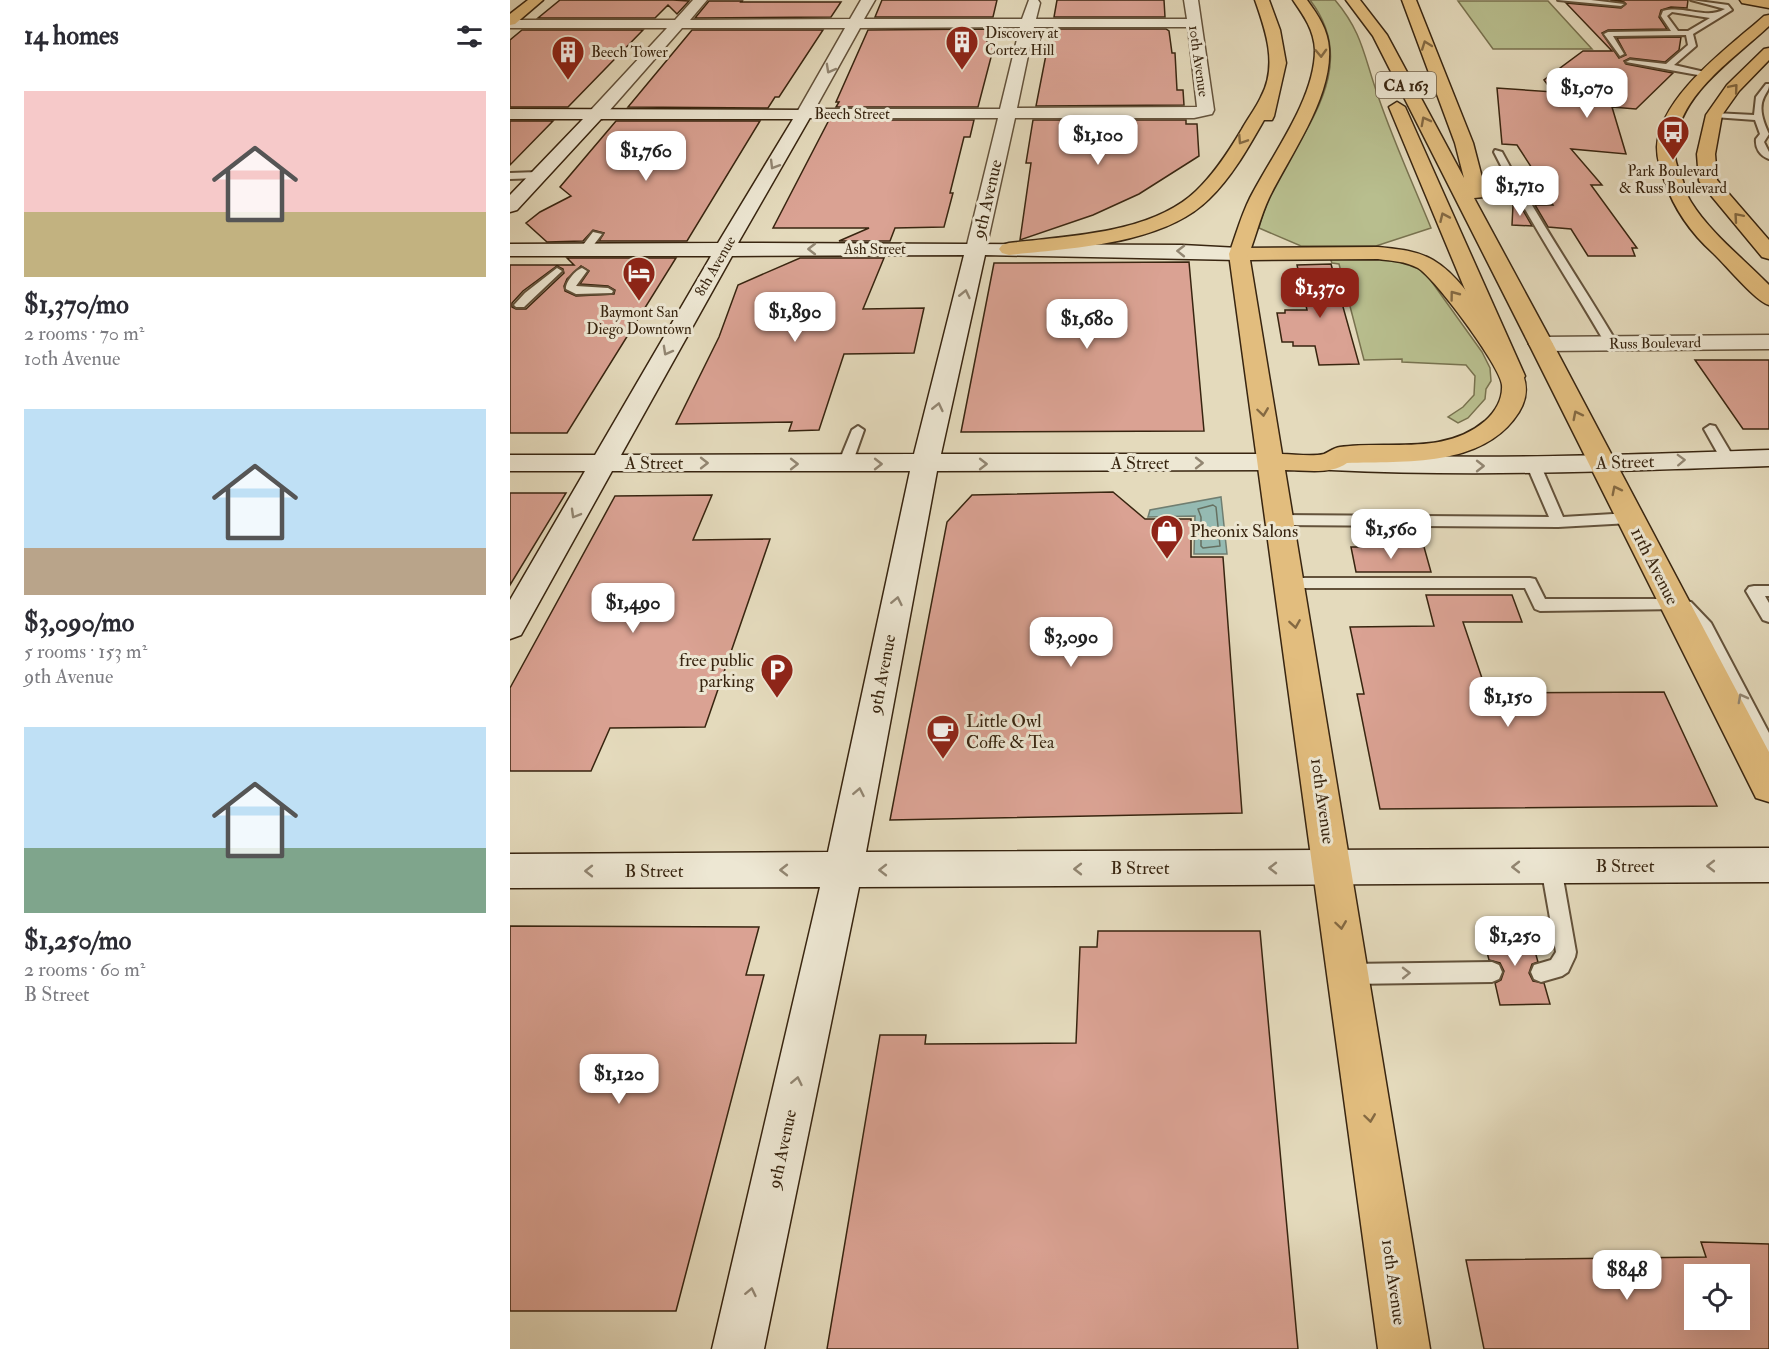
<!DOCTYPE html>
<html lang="en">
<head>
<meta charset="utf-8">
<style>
	body { margin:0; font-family:"IM FELL Double Pica",serif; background:#f2f2f3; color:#2b2b33; height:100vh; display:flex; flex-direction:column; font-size:22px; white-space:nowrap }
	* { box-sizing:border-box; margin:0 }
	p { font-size:20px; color:#7c7c81 }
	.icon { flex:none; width:33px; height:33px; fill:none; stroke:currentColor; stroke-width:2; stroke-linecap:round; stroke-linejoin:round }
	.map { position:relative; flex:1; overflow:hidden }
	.panel { display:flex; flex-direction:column; background:#fff; width:510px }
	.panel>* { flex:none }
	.buttons { position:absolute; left:1174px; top:1264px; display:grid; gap:12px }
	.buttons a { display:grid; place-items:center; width:66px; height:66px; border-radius:0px; background:#fff; box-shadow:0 6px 24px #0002; font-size:30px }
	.price { position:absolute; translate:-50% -51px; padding:0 14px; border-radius:12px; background:#fff; color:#222; font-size:20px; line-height:39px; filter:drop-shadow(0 2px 3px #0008) }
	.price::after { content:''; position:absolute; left:50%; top:36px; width:18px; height:14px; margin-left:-9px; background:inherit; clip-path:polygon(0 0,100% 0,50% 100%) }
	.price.current { background:#8f2418; color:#fff }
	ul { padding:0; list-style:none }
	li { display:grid; align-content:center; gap:12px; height:318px; padding:0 24px }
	li span { display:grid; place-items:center; height:186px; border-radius:0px; color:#555 }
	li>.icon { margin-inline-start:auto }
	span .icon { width:108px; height:108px; fill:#fffc; stroke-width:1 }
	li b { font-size:26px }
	h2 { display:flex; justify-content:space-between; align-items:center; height:72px; padding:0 24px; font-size:26px }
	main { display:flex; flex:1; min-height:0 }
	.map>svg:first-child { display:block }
	.green { fill:#b8be8e; stroke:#78724f; stroke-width:1.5 }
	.water { fill:#95bab2; stroke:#707e71; stroke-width:1.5 }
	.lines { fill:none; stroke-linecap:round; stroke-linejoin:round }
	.shore { stroke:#667061; stroke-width:1.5 }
	.building { fill:#daa293; stroke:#382510; stroke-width:1.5; fill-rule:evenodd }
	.lane-casing { stroke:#63523b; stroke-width:4 }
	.street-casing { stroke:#63523b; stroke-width:3 }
	.secondary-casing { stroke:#382510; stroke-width:3 }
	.primary-casing { stroke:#382510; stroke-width:3 }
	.highway-casing { stroke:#382510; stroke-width:3 }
	.lane { fill:#ede7d3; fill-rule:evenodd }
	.street { fill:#ede7d3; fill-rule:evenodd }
	.secondary { fill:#ede7d3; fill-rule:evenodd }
	.primary { fill:#e2bd7e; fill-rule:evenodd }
	.highway { fill:#e2bd7e; fill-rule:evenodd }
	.oneway { stroke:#846942 }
	.oneway2 { stroke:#928672 }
	.labels { text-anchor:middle; stroke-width:6; stroke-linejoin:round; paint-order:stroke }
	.far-poi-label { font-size:15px; fill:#382510; stroke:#ede7d3; text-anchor:start }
	.far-street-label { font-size:15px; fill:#382510; stroke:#ede7d3 }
	.shield { fill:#ede7d3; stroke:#6e5f4a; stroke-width:1.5 }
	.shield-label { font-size:16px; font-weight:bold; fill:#382510 }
	.street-label { font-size:18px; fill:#382510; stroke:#ede7d3 }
	.poi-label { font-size:18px; fill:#382510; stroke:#ede7d3; text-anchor:start }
</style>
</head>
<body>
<main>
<section class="panel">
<h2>14 homes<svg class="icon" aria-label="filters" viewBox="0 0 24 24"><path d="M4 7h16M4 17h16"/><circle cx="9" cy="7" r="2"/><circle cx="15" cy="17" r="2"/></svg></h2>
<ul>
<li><span style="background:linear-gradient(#f6c9c9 65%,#c2b280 0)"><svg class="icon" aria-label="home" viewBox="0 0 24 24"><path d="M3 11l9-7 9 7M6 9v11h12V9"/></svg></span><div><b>$1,370/mo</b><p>2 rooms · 70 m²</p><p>10th Avenue</p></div></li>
<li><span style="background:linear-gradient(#bfe0f5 75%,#b9a48a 0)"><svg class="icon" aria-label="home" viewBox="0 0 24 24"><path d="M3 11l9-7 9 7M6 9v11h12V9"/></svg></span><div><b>$3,090/mo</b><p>5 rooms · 153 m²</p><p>9th Avenue</p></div></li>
<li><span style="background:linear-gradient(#bfe0f5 65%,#7fa58c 0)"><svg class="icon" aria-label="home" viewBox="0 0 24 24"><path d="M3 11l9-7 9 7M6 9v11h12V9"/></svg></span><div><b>$1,250/mo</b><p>2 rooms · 60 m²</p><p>B Street</p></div></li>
</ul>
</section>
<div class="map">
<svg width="1259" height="1349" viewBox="0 0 1259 1349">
	<rect width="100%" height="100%" fill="#e4dabc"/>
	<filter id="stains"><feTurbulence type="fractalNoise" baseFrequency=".00333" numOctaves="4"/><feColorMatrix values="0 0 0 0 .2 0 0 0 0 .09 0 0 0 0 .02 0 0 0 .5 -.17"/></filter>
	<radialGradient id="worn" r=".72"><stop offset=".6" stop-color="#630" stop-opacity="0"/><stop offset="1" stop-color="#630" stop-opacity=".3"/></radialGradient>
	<!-- green -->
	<path class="green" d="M800,0H825C853,33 854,57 868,96C883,140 903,184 921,228L866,246H791L749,228C766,152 862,80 800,0Z
		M948,1H1038L1082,49H983Z
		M820,258H875L893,263L894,262L911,269L919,278L972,352L980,368L981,381L976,389L975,399L958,418L948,423L938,417L953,407L964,395L965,376L956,365L892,362V359L854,360L829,264L822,263Z"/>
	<!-- water -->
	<path class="water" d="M711,497L717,554H684L685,516L638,517L640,510Z"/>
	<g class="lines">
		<!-- shore -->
		<path class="shore" d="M703,505L706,507L710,546L693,548L691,546V517L688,509Z"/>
	</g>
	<!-- building -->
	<path class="building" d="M50,0H163L179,1L167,14L158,5L145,18H28Z
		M372,0H487L483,17H365Z
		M547,0H654L655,17H544Z
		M1100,0H1178L1177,8L1161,7L1151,10L1149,17L1157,29L1098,30L1092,33L1109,58L1116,55L1107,38L1171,37L1169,50L1155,62L1120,58L1114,61L1116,64L1163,73L1126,109L1102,107L1116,154L1061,149L1092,185H1081L1127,248H1122L1125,256H1078L1061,229L1038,227L1025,205H1043L1035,193H1038L1007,145L992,144L987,88L1043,92L1034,80L1073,51H1102L1056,3L1111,8L1116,4L1114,2Z
		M199,1H232L231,2H331L321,17L185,18Z
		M480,29L477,42H485L468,107H326L329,102H326L358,30Z
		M541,29H656L659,31L662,53H665L667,90H673L674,105L526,106Z
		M12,30H133L58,107H0V40Z
		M182,30H313L269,97H265L258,108L118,107Z
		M319,120H464L460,137H454L440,193H443L434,227L385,228L380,241H329L359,228H263Z
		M523,120H676V124H687L689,156L629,194L583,215L510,240L521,163H516Z
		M0,121H43L0,165Z
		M106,121H250L177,241H89L94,233L83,230L73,241L37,242L16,223L30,212L61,196L50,187Z
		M1003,205H1010L1022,226L1002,225Z
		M57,258H166L57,433H0V265H64ZM47,266L53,269L54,273L16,309H6L2,307V303L13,291ZM71,266L79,271L70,284L98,286L105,290L104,294L66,296L55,291L54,286L57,279Z
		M290,258H374L353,309L414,308L404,353L334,354L309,430L279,431L282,422L166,424L209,337L228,285Z
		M679,262L694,431L451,432L484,263Z
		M821,264L849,364L809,365L805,346H783V342H772L767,313H775V310H797L787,265Z
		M1185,360H1259V429H1233Z
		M603,492L635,519H681V557H713L732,813L380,820L437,522L462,495Z
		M0,493H56L0,585Z
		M202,495L183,540L260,539L195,727L100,728L81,771H0V688L105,496Z
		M841,547H914L921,572H846Z
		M916,595H1002L1012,622H953L977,693L1154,692L1207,806L870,809L847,694H854L840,627L924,626Z
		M0,926L249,927L236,975H254L166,1311H0Z
		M971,930H1019L1028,962L1022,964L1019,973L1023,981L1034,983L1040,1004L990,1005L985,983L991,980L994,971L990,963L979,960Z
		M588,931H750L788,1349H317L370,1035H416L415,1044L566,1043L570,947H587Z
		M1191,1242L1259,1244V1349H974L956,1260L1196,1257ZM1185,1275H1230V1320H1185Z"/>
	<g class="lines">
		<!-- lane casing -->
		<g class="lane-casing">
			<path id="lane" d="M1048,0H1081L1114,4L1111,6Z
				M1181,0L1218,5L1222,10L1183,34L1186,46L1164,65L1199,73V77L1116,62L1120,60L1156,64L1178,45L1176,35L1103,36L1114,54L1110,56L1094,34L1098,32L1161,31L1151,16L1153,11C1174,5 1196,20 1215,9ZM1162,12L1200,18L1178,31H1168L1157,16Z
				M1256,84H1259C1259,90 1257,91 1254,97C1248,109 1254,123 1259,134L1254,142L1259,152V159C1250,156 1245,148 1246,139L1250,134L1245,120L1204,117L1200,115L1204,113L1244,115L1246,97Z
				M985,150L992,152C1027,218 1069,279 1107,343L1105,345H1097L1095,343C1058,279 1017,218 984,152Z
				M0,173L28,172L33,175L28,178L0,179Z
				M83,232L92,234L79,251H71L70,249Z
				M47,268L52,271L14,307H6L4,305L15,293Z
				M72,268L77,271L66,286L98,288L103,291L102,293L66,294L56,289C55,283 65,270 72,268Z
				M1200,425L1205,426L1224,458L1222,461L1217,462L1212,461L1194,429Z
				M348,426L354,430L342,464L335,468L330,467L328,464L342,430Z
				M1024,462L1031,466L1053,517L1120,513L1127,518L1120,523L1048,527L769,525L762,520L769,515L1039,517L1017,466Z
				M779,578H1020L1025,579L1035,599H1165L1181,602L1201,623L1259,733V757L1253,755L1189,631L1170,609L1030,611L1025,609L1015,588H779L774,587L771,583L774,579Z
				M1244,586H1259V596H1255L1259,603V622L1253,620L1236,591L1239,587Z
				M1041,858L1048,861L1051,867L1066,952L1065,957L1058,972L1052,976L1031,982L1024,979L1021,972L1024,965L1041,960L1046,952L1031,867L1034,861Z
				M982,962L989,965L992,972L989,979L982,982L838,984L831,981L828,974L831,967L838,964Z"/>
		</g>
		<!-- street casing -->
		<g class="street-casing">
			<path id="street" d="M183,0H197L180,20L340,19L351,0H365L354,19H512L519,0H528L530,3L526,19H677L674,0H688L704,110L702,114L684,118H505L476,249L473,253L466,255L459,253L456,249L488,118H288L286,114L335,28H172L92,119H80L78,115L80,111L157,28H0V20H165ZM510,27L490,109H305L350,28ZM524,27H678L687,107L507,108Z
				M1259,335V349L1031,351L1023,349L1019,344L1023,339L1031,337Z"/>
		</g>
		<!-- secondary casing -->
		<g class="secondary-casing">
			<path id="secondary" d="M0,109L300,110L302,114L228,243L672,245L729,248L736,250L739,254L736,258L729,260L475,255L431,454H760L769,456L773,462L769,468L760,470L427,471L356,852L1259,848V882L349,887L254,1349H202L310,887L0,888V854L318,852L400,471H102L11,635L0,639V600L75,471H0V455H85L201,256H0V244L208,243L283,119H91L7,210L0,212V195L73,119H0ZM454,255L404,454L111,455L222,256Z
				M1259,450V466C1113,471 967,477 821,470L812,468L808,462L812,456L821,454C967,460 1113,455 1259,450Z"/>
		</g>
		<!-- primary casing -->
		<g class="primary-casing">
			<path id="primary" d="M18,0H33L5,24L0,25V14Z
				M1259,15V26C1224,59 1170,93 1165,145C1163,158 1168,169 1173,181C1175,188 1177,196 1181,202C1201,234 1233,258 1259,285V305C1245,301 1216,265 1203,253C1182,234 1164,209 1155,182C1151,171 1147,160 1147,147C1150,96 1218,48 1254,16Z
				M1259,48V60L1229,91L1212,115L1205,154L1207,180L1259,240V259L1252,257L1189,181L1187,154L1196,115L1217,85L1254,49Z
				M868,247C886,249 906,250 923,260C956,279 982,331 1006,362C1017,378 1020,394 1009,412C974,468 894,461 837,463C821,475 794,470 775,470L920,1349H868L719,254L722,250L729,248ZM868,259C882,261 895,261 908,268C925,278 991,367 992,385C993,399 985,412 975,421C934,456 878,440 830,447C823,448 819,452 814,454C801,457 785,454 772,454L740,260Z
				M1031,337L1039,339L1043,344L1259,752V802L1246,798L1019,344L1023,339Z"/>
		</g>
		<!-- highway casing -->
		<g class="highway-casing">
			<path id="highway" d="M745,0H759L770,30L776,63L764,116L762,120H754C738,148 722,177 699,199C653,245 560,248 499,255L492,253L489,249L492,245L499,243C557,236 641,234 686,191C705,173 719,151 732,129C738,118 746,108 751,97C768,66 756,31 745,0Z
				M783,0H797C808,15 818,30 819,49C822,98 780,155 759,198C751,215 746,235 739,254L736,258L729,260L722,258L719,254C726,235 731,216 740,198C762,155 805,99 805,50C804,30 794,16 783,0Z
				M836,0H850L877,35L954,178L945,143L892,0H906L963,143L976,193L974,197L964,198L1043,344L1039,349L1031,351L1023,349L1019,344L863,36Z
				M1230,0H1259V8L1232,3Z
				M887,102L895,107L1015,376L1012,381L1003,383L994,381L991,376L879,107Z"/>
		</g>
		<!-- lane -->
		<use href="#lane" class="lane"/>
		<!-- street -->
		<use href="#street" class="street"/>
		<!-- secondary -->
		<use href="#secondary" class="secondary"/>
		<!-- primary -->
		<use href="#primary" class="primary"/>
		<!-- highway -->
		<use href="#highway" class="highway"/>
	</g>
	<!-- one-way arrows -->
	<defs><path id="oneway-chevron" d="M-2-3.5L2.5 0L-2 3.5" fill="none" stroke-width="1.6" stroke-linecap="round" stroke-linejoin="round" transform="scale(1.5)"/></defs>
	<g class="oneway">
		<use href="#oneway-chevron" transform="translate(916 45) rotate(-110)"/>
		<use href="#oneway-chevron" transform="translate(811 53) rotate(88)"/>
		<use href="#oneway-chevron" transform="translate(1224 88) rotate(-50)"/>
		<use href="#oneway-chevron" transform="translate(915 121) rotate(-118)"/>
		<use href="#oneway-chevron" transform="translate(732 140) rotate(123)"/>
		<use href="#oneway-chevron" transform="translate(934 217) rotate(-114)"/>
		<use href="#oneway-chevron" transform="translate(1228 217) rotate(-131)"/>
		<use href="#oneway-chevron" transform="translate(944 295) rotate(-127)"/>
		<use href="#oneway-chevron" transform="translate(753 412) rotate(82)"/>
		<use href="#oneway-chevron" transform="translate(1067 415) rotate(-117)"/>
		<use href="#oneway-chevron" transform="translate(1106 490) rotate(-117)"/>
		<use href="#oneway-chevron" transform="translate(785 624) rotate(81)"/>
		<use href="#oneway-chevron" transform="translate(831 925) rotate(82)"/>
		<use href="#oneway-chevron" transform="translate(860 1118) rotate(82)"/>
	</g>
	<g class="oneway2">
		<use href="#oneway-chevron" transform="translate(320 69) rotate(119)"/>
		<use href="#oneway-chevron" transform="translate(264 165) rotate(121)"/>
		<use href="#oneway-chevron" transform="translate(302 249) rotate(-180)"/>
		<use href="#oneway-chevron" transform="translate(671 251) rotate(-179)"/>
		<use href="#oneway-chevron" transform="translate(455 294) rotate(-77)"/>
		<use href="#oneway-chevron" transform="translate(157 351) rotate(119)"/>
		<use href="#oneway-chevron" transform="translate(428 407) rotate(-77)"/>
		<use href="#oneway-chevron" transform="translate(1171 460) rotate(-2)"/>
		<use href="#oneway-chevron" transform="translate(194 463)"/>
		<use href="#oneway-chevron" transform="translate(689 463)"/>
		<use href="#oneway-chevron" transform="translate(284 464)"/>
		<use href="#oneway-chevron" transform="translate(368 464)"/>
		<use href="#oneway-chevron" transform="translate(473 464)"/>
		<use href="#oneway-chevron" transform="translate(970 466)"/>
		<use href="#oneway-chevron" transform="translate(65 514) rotate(120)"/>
		<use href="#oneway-chevron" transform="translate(387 601) rotate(-78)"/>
		<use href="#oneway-chevron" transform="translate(1232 698) rotate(-118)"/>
		<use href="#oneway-chevron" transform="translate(349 792) rotate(-79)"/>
		<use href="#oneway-chevron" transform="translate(1201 866) rotate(180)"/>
		<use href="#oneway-chevron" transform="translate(1006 867) rotate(180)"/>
		<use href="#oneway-chevron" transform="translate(763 868) rotate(180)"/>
		<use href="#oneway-chevron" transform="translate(568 869) rotate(180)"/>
		<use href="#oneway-chevron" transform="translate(274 870) rotate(180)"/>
		<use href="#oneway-chevron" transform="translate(373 870) rotate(180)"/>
		<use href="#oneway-chevron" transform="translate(79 871) rotate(180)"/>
		<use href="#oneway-chevron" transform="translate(896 973) rotate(-1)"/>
		<use href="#oneway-chevron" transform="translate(287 1081) rotate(-78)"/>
		<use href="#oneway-chevron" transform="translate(241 1292) rotate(-78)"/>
	</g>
	<!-- icons -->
	<defs>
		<g id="building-pin" transform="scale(1.725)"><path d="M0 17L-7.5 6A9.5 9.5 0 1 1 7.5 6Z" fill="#8f2418" stroke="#ede7d3"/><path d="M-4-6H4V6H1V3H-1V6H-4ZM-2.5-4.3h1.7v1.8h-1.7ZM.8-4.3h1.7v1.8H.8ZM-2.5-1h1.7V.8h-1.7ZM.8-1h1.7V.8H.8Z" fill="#fff"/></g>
		<g id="bus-pin" transform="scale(1.725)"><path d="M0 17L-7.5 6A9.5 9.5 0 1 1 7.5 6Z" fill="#8f2418" stroke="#ede7d3"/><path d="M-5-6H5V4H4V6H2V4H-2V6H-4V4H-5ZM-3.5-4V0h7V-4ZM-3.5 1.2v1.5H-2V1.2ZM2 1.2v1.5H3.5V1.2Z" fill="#fff"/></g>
		<g id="hotel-pin" transform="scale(1.725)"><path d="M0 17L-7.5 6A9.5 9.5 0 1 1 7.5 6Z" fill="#8f2418" stroke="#ede7d3"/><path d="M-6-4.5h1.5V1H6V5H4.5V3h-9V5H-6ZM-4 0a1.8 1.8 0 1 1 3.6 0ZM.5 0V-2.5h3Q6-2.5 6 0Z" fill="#fff"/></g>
		<g id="shop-pin" transform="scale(1.725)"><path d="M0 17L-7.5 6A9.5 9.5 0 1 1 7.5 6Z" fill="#8f2418" stroke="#ede7d3"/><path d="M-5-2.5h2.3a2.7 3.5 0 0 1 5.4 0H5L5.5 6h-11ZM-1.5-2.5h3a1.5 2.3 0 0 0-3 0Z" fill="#fff"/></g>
		<g id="parking-pin" transform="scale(1.725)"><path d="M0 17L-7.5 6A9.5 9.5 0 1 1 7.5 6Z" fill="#8f2418" stroke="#ede7d3"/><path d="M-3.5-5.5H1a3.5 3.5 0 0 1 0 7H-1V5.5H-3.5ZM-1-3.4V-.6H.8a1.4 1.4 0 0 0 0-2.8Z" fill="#fff"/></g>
		<g id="cafe-pin" transform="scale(1.725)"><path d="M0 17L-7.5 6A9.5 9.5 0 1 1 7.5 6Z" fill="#8f2418" stroke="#ede7d3"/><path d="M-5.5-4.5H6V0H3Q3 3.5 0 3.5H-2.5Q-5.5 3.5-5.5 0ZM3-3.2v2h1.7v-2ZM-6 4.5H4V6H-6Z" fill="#fff"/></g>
	</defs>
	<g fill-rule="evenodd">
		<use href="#building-pin" x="452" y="42"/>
		<use href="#building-pin" x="58" y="52"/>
		<use href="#bus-pin" x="1163" y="132"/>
		<use href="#hotel-pin" x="129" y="273"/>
		<use href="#shop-pin" x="657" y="531"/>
		<use href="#parking-pin" x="267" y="670"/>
		<use href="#cafe-pin" x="433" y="731"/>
	</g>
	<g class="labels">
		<!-- far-poi labels -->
		<g class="far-poi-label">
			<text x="475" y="38">Discovery at<tspan x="475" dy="17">Cortez Hill</tspan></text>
			<text x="81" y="57">Beech Tower</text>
			<text x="1163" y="176" text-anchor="middle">Park Boulevard<tspan x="1163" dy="17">&amp; Russ Boulevard</tspan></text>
			<text x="129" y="317" text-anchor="middle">Baymont San<tspan x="129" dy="17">Diego Downtown</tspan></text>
		</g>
		<!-- far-street labels -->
		<g class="far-street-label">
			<text transform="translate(689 61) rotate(82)" y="5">10th Avenue</text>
			<text x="342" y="119">Beech Street</text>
			<text x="365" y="254">Ash Street</text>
			<text transform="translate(205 266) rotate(-60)" y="5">8th Avenue</text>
			<text transform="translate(1145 343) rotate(-1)" y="5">Russ Boulevard</text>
		</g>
		<!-- shield labels -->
		<rect class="shield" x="866" y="72" width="60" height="26" rx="4.5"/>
		<g class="shield-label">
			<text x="896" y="91">CA 163</text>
		</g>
		<!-- street labels -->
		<g class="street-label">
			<text transform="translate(477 199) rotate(-77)" y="6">9th Avenue</text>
			<text transform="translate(1115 462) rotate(-2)" y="6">A Street</text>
			<text x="144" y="469">A Street</text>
			<text x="630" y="469">A Street</text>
			<text transform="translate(1145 566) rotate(63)" y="6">11th Avenue</text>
			<text transform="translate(372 674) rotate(-79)" y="6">9th Avenue</text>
			<text transform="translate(813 801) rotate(82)" y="6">10th Avenue</text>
			<text x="1115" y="872">B Street</text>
			<text x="630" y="874">B Street</text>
			<text x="144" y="877">B Street</text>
			<text transform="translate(272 1149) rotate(-78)" y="6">9th Avenue</text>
			<text transform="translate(884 1282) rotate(82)" y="6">10th Avenue</text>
		</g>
		<!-- poi labels -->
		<g class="poi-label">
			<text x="680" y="537">Pheonix Salons</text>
			<text x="244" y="666" text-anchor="end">free public<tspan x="244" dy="21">parking</tspan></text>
			<text x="456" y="727">Little Owl<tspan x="456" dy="21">Coffe &amp; Tea</tspan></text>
		</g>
	</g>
	<rect width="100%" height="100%" filter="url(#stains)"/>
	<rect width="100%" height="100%" fill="url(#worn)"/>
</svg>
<div class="buttons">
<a><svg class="icon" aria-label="locate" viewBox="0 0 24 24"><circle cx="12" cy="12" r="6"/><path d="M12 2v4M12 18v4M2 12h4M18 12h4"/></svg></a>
</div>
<b class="price" style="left:1077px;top:119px">$1,070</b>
<b class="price" style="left:588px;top:166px">$1,100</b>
<b class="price" style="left:136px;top:182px">$1,760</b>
<b class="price" style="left:1010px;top:217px">$1,710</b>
<b class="price current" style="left:810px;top:319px">$1,370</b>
<b class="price" style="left:285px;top:343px">$1,890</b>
<b class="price" style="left:577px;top:350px">$1,680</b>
<b class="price" style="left:881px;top:560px">$1,560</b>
<b class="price" style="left:123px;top:634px">$1,490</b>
<b class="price" style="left:561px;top:668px">$3,090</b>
<b class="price" style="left:998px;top:728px">$1,150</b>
<b class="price" style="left:1005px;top:967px">$1,250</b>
<b class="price" style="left:109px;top:1105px">$1,120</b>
<b class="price" style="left:1117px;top:1301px">$848</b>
</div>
</main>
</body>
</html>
